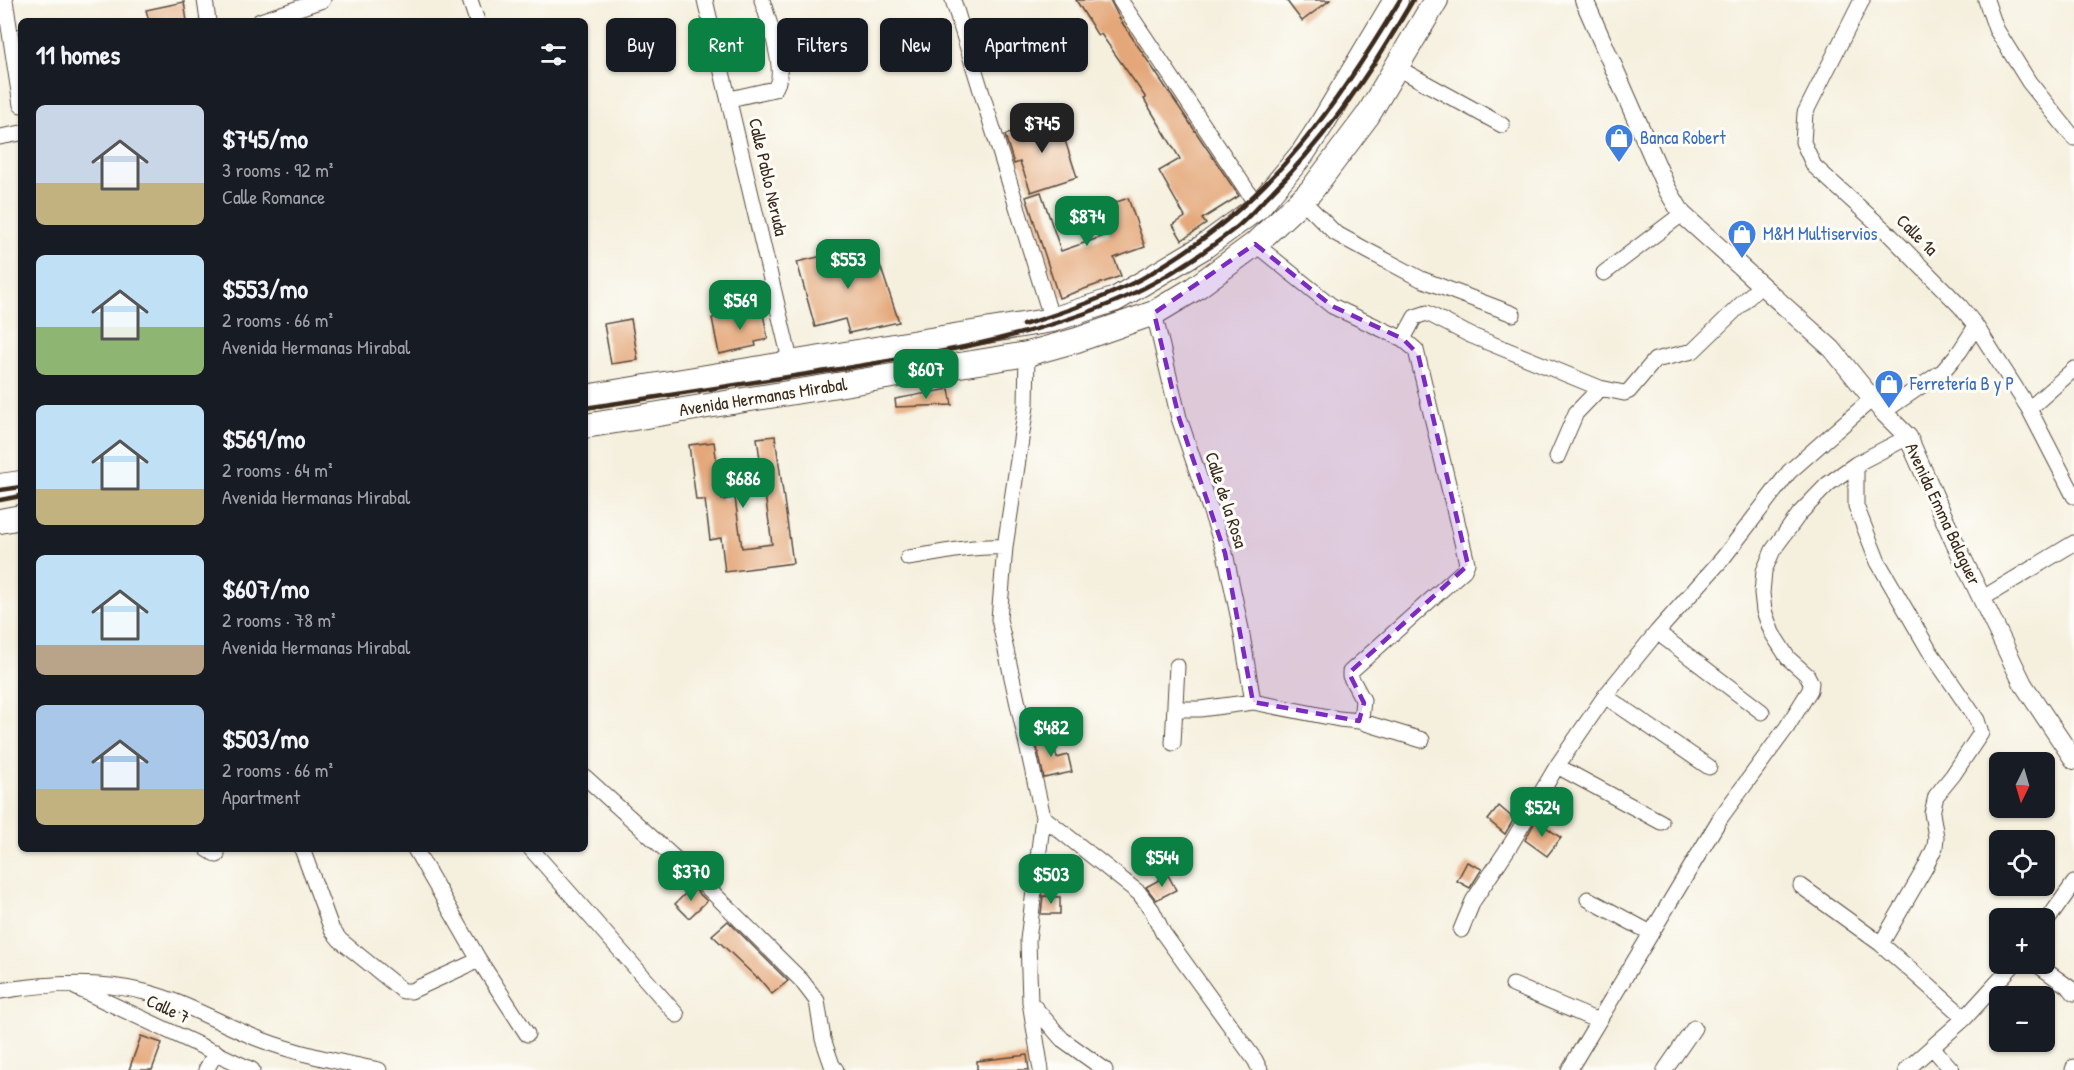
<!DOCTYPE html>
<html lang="en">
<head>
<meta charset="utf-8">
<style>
	body { margin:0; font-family:"Patrick Hand",sans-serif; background:#20242c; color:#f1f3f6; height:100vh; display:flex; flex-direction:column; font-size:22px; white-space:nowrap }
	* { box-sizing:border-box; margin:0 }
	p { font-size:20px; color:#9ea1a6 }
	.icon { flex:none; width:33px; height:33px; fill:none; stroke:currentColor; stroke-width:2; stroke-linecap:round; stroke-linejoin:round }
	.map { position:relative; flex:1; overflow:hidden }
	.panel { position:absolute; left:18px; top:18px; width:570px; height:834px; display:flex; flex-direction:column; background:#171b24; border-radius:9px; box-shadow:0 2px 4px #0004 }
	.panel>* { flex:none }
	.banner { position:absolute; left:606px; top:18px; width:570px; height:54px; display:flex; gap:12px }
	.needle { width:39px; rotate:185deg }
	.tools { position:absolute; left:1989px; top:752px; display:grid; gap:12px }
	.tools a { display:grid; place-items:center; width:66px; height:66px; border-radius:9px; background:#171b24; box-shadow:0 2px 4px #0004; font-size:30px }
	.price { position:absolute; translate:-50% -51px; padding:0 14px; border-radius:12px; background:#0b8043; color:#fff; font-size:20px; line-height:39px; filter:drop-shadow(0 2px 3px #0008) }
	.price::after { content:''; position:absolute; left:50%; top:36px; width:18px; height:14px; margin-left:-9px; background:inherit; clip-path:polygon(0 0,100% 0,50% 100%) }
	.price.active { background:#222; color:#fff }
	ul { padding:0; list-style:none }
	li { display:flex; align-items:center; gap:18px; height:150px; padding:0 18px }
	li span { display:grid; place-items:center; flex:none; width:168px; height:120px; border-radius:9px; color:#555 }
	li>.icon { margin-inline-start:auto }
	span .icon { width:72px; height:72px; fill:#fffc; stroke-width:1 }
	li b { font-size:26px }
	h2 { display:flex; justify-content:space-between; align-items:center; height:72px; padding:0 18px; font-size:26px }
	.pill { padding:0 21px; border-radius:9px; background:#171b24; box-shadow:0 2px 4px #0004; font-size:21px; line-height:54px }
	.pill.active { background:#0b8043; color:#fff }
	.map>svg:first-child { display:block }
	.building { fill:#e4a779 }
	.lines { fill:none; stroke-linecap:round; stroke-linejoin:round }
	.minor-casing { stroke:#57483b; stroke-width:17 }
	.tertiary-casing { stroke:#57483b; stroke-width:20 }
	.primary-casing { stroke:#57483b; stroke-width:26 }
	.minor { stroke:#fff; stroke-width:15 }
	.tertiary { stroke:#fff; stroke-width:18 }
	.primary { stroke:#fff; stroke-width:24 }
	.rail { stroke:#3b2a1e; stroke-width:4.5 }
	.marked { fill:#7b2cbf; fill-opacity:0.2; stroke:#7b2cbf; stroke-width:4.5; stroke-dasharray:12 8; stroke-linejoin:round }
	.labels { text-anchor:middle; stroke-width:6; stroke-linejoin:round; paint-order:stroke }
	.shop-label { font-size:18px; fill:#366cbe; stroke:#fdfcf7; text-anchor:start }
	.street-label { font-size:18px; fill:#3b2a1e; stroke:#fdfcf7 }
</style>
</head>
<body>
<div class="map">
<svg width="2074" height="1070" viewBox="0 0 2074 1070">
	<rect width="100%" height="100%" fill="#fdfcf7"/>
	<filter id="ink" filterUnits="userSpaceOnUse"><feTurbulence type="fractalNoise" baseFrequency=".0167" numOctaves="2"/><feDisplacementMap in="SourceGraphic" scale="12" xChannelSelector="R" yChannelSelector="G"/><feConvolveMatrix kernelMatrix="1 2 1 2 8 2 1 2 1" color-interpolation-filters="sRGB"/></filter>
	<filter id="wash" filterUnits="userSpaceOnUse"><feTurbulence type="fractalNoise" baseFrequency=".008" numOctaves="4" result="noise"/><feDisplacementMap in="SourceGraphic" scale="24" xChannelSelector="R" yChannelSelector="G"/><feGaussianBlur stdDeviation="1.35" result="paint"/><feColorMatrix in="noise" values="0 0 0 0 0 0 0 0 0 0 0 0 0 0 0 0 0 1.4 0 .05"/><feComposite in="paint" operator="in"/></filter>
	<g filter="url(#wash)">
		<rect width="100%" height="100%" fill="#f5f0de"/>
		<g id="blocks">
			<!-- building -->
			<path class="building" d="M1076,0H1110L1121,21L1239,196L1202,219L1206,224L1182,240L1173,225L1185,217L1159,171L1180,159L1179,157L1144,99L1146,98L1101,34L1098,36Z
				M1286,0H1330L1302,21Z
				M184,2L187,21H149L146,10Z
				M1057,116L1077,177L1031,192L1020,162L1014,164L1005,135Z
				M1041,192L1061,251L1110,234L1100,208L1128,198L1145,247L1114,258L1121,276L1059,298L1026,197Z
				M873,244L899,322L849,333L845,319L815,327L797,262Z
				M762,309L768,339L755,342L756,346L719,354L712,318Z
				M631,319L638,360L611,364L604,324Z
				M949,389L952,405L896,407L895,399Z
				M775,436L793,563L725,572L721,538L710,540L705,500H696L689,445L714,442L722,500L735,498L742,548L772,544L757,438Z
				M1051,734L1057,758L1068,755L1072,772L1044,778L1035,738Z
				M1499,806L1514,819L1505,834L1488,820Z
				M1536,820L1561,838L1547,856L1525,840Z
				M1467,862L1482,869L1470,888L1457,881Z
				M1168,875L1176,890L1156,900L1146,887Z
				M692,887L707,901L689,918L675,904Z
				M1043,896L1060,897V914H1041Z
				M728,921L788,981L772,994L758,977L757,978L712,935Z
				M141,1036L162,1043L152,1070H129Z
				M1027,1055L1029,1070H977V1061Z"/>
		</g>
	</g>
	<g filter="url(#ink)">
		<use href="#blocks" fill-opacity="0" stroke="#57483b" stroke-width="1.5"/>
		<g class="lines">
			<!-- minor casing -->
			<g class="minor-casing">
				<path id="minor" d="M5,0L21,105
					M205,0L208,21
					M470,0L477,21
					M705,0L791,364
					M953,0L1052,320
					M1120,0L1258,207
					M1862,0L1805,113L1803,142L1814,166L1888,233L1960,306L1976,326L2029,409L2074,496
					M1986,0L1996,29L2029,82L2074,138
					M260,21L323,0
					M1396,67L1502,125
					M730,99L774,89C789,74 768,20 762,0
					M0,137L21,133
					M1302,200L1335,233L1368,251L1421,279L1513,314
					M1255,244L1332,306L1403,339L1416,350L1467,563L1464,570L1350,672V676L1363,700L1361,720L1359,721
					M1604,273L1682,214
					M1154,313L1179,418L1225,553L1241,629L1253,702
					M1403,339L1415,317L1427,313L1470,335L1600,388L1624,393L1629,391L1655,360L1693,351L1760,286
					M1027,354L1026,406L1005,547L999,619L1043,817L1028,940L1030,1002L1041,1070
					M2029,409L2074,369
					M1883,412L1943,371L1960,351L1976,326
					M1557,457L1576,413L1600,388
					M1856,464V506L1878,562L1929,650L1977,720L1981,733L1953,775L1936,796L1932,813L1936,837L1935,847L1925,868L1881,944
					M908,558C941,553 973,545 1005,547
					M1983,598L2074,543
					M1657,632L1762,712
					M1605,696L1709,767
					M1176,709H1200L1253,702L1339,719L1359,721L1422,740
					M1173,743L1177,666
					M1557,766L1661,822
					M585,777L712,892L801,980L817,1001L823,1039L832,1065L836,1070
					M1043,817L1139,893L1152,910L1163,933L1255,1060L1260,1070
					M207,849L217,855
					M302,849L332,930L340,940L403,991H411L479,960
					M415,849L479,960L527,1034
					M531,849L677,1015
					M1801,886L1881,944L1965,1018
					M1588,899L1651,933
					M2044,925L2074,883
					M1461,930L1473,901L1511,844L1557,766L1605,696L1657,632L1723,558L1789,472L1873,398
					M2035,963L2070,988L2074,993
					M1513,985L1598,1021
					M75,987L252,1070
					M0,991C48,983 98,980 145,992C185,1002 221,1024 259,1039C298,1054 339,1062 379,1070
					M1030,1002L1062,1039L1105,1070
					M1932,1047L1952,1070
					M206,1070L216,1052
					M1569,1070L1721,817L1787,727L1810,690L1811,683L1807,675L1788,658L1772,633L1764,611L1762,593L1764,571L1773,550L1800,513L1828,484L1856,464L1908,437
					M1665,1070L1694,1028
					M1906,1070L1965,1018L2015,963
					M2073,1070L2074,1067"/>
			</g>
			<!-- tertiary casing -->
			<g class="tertiary-casing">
				<path id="tertiary" d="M1584,0L1667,189L1682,214L1832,349L1883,412L1908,437L1955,543L2023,684L2074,760"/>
			</g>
			<!-- primary casing -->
			<g class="primary-casing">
				<path id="primary" d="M585,397L1052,320L1116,299L1202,248L1258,207L1303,153L1322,124L1396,0
					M585,426L1027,354L1077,340L1154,313L1194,289L1255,244L1311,191L1368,115L1436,0
					M0,486L21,483
					M0,521L21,517"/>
			</g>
			<!-- minor -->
			<use href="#minor" class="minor"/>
			<!-- tertiary -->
			<use href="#tertiary" class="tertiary"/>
			<!-- primary -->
			<use href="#primary" class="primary"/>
			<!-- rail -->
			<path class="rail" d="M1023,325C1062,313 1100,300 1137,281C1149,275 1160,267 1172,260C1275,195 1339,102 1400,0
				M585,408C666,396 746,383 827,371C922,356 1017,341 1107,305C1152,287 1199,257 1237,227C1248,218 1258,206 1268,196C1326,139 1372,71 1413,0
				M0,490L21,487
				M0,500L21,496"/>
		</g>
	</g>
	<!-- marked area -->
	<path class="marked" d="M1255,244L1332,306L1403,339L1418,354L1468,565L1349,673L1364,703L1359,721L1253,702L1225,553L1179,418L1154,313Z"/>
	<!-- icons -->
	<defs>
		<g id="shop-pin" transform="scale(1.5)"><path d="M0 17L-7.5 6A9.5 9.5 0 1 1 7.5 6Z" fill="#3f7fe0" stroke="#fdfcf7"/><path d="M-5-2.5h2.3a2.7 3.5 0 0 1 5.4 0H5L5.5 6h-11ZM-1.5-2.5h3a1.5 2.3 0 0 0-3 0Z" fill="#fff"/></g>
	</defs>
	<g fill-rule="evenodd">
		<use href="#shop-pin" x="1619" y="138"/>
		<use href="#shop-pin" x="1742" y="234"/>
		<use href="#shop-pin" x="1889" y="384"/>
	</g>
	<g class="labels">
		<!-- shop labels -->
		<g class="shop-label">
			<text x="1640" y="144">Banca Robert</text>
			<text x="1763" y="240">M&amp;M Multiservios</text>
			<text x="1910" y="390">Ferretería B y P</text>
		</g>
		<!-- street labels -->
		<g class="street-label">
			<text transform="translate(768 177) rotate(77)" y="6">Calle Pablo Neruda</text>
			<text transform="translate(1917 235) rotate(45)" y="6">Calle 1a</text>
			<text transform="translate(763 397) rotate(-9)" y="6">Avenida Hermanas Mirabal</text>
			<text transform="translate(1226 500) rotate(72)" y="6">Calle de la Rosa</text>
			<text transform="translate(1943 514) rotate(65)" y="6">Avenida Emma Balaguer</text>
			<text transform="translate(168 1009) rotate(25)" y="6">Calle 7</text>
		</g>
	</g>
</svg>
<div class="tools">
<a><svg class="needle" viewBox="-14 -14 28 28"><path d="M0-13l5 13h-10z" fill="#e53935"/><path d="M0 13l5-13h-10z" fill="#9ea1a6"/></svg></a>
<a><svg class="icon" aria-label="locate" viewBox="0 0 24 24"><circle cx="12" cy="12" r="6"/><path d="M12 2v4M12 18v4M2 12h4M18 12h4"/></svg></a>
<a>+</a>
<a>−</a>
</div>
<b class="price active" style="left:1042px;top:154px">$745</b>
<b class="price" style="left:1087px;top:247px">$874</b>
<b class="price" style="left:848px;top:290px">$553</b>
<b class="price" style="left:740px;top:331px">$569</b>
<b class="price" style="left:926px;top:400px">$607</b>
<b class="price" style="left:743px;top:509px">$686</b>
<b class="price" style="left:1051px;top:758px">$482</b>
<b class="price" style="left:1542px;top:838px">$524</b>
<b class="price" style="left:1162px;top:888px">$544</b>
<b class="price" style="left:691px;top:902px">$370</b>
<b class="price" style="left:1051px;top:905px">$503</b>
<div class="banner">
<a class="pill">Buy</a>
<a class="pill active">Rent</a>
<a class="pill">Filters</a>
<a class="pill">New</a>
<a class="pill">Apartment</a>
</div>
<section class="panel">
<h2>11 homes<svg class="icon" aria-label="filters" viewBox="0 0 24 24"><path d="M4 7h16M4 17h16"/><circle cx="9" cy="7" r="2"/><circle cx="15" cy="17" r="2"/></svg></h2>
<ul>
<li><span style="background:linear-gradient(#c9d6e8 65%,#c2b280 0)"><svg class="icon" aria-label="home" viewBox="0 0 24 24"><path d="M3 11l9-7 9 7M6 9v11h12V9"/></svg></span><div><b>$745/mo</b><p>3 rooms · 92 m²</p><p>Calle Romance</p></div></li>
<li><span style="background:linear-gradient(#bfe0f5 60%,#8fb573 0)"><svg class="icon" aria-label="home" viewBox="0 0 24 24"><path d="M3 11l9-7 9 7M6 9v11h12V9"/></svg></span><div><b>$553/mo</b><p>2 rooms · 66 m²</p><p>Avenida Hermanas Mirabal</p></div></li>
<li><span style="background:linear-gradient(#bfe0f5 70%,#c2b280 0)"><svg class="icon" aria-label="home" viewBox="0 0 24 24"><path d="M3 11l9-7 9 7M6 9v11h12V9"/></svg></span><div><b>$569/mo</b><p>2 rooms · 64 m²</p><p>Avenida Hermanas Mirabal</p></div></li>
<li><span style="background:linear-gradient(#bfe0f5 75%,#b9a48a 0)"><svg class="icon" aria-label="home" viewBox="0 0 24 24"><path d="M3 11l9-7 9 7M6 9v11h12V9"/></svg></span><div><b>$607/mo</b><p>2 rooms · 78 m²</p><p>Avenida Hermanas Mirabal</p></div></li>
<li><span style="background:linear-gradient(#a9c7e8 70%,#c2b280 0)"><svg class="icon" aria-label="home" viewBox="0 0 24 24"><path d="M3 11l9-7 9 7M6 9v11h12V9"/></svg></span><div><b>$503/mo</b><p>2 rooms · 66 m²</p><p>Apartment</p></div></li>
</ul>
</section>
</div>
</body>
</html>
